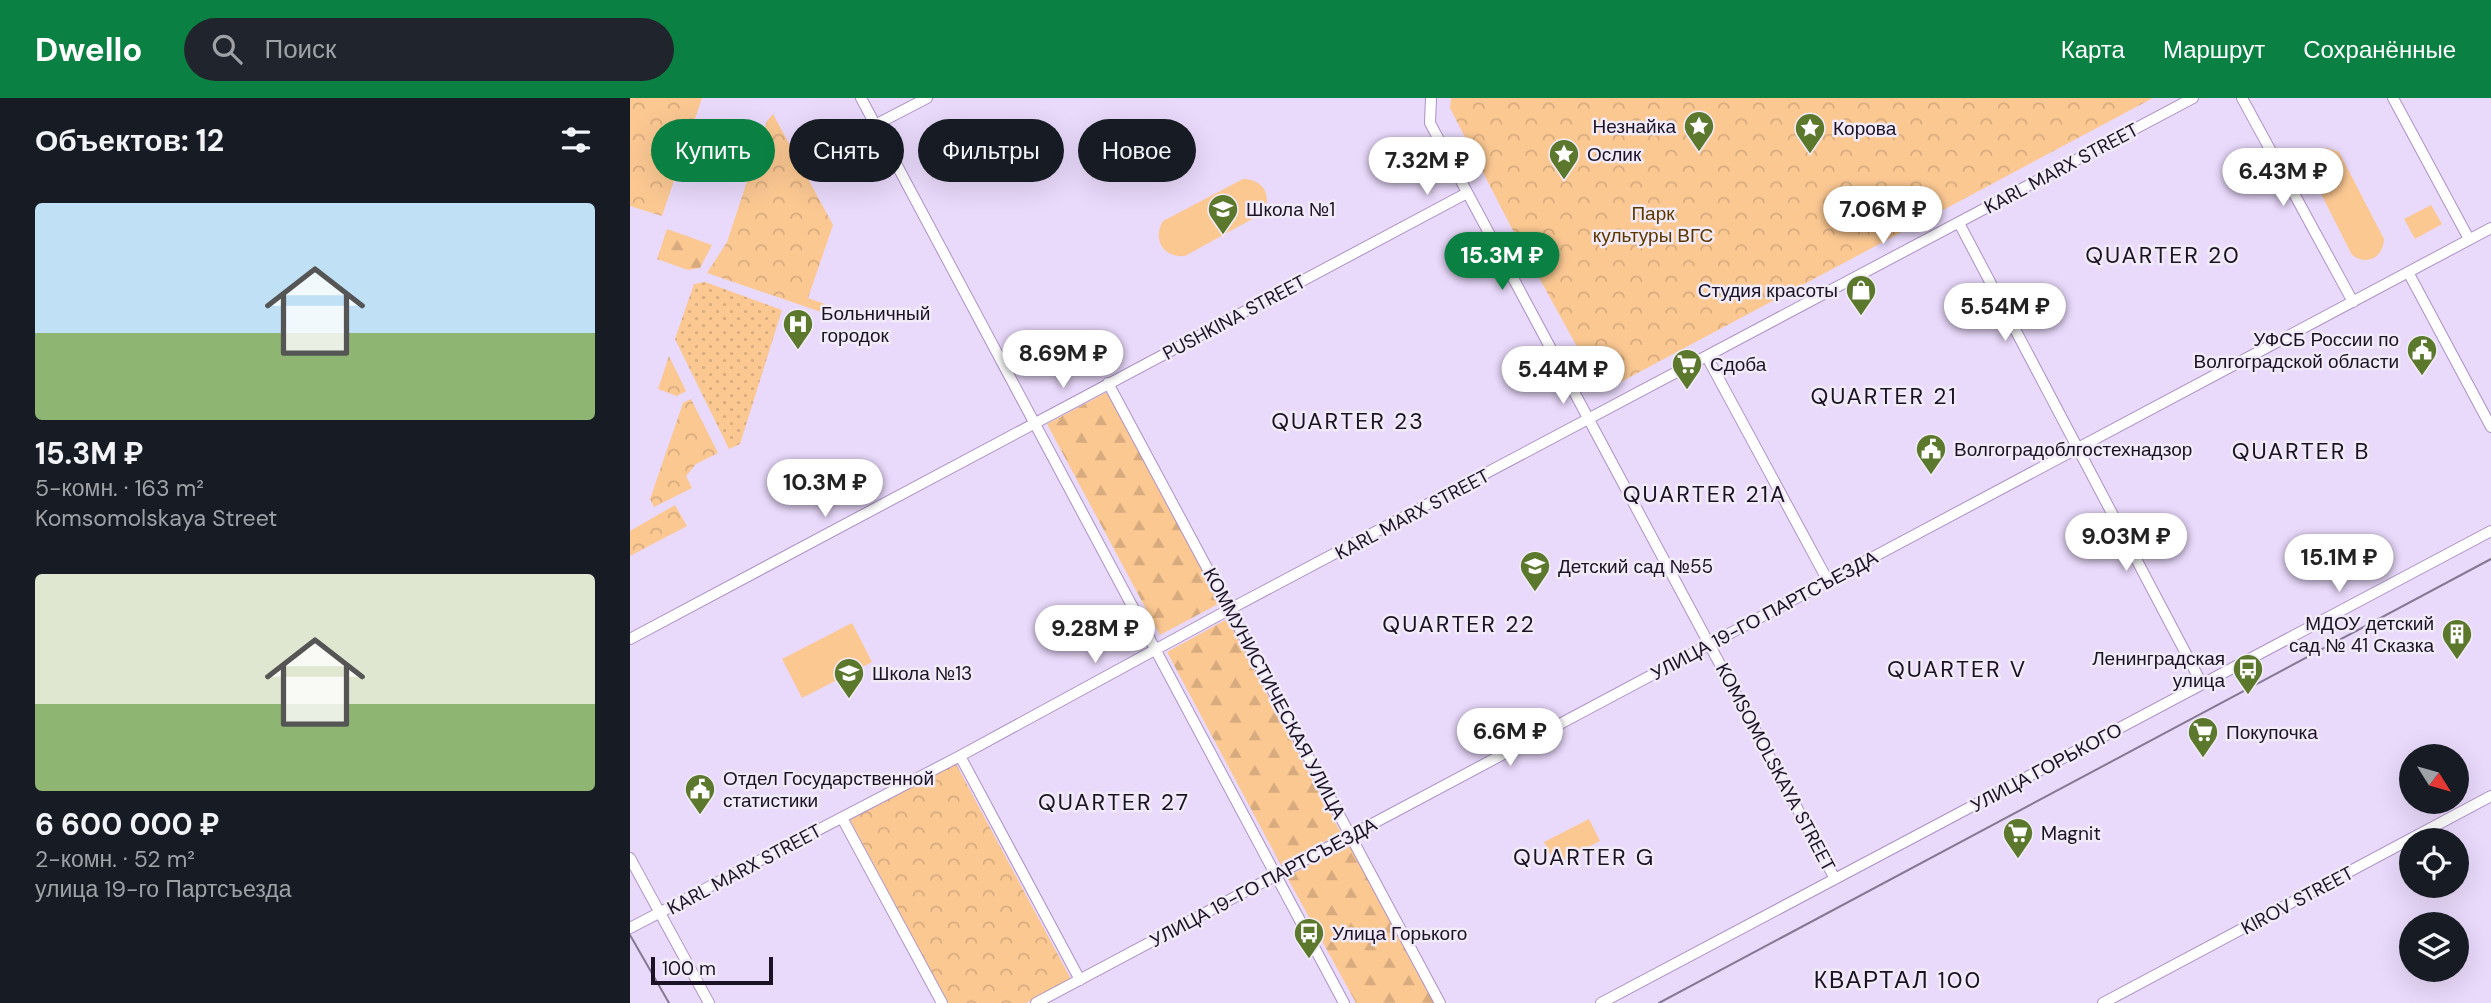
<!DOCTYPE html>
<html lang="ru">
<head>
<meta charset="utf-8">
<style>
	body { margin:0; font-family:"DM Sans",sans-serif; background:#20242c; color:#f1f3f6; height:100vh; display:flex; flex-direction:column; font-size:26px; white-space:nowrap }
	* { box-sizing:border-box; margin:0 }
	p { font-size:23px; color:#9ea1a6 }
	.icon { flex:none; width:38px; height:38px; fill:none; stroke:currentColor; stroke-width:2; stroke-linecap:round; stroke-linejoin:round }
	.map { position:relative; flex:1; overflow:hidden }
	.sheet { display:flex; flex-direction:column; background:#171b24; width:630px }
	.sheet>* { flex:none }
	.banner { position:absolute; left:21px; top:21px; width:665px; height:63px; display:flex; gap:14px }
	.needle { width:46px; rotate:127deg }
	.buttons { position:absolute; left:1769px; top:646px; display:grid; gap:14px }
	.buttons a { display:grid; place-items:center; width:70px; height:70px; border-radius:50%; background:#171b24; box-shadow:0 7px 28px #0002; font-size:35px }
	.scale { position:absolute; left:21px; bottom:18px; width:122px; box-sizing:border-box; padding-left:7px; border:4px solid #1c1226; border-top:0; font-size:19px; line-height:24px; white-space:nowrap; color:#1c1226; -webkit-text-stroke:5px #f1ebf7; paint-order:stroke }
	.price { position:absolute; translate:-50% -60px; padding:0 16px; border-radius:24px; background:#fff; color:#222; font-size:23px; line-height:46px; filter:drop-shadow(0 2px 4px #0008) }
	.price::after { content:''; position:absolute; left:50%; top:42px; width:21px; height:16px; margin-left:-10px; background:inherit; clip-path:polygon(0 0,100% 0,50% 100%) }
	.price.active { background:#0b8043; color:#fff }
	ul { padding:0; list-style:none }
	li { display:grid; align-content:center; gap:14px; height:371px; padding:0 35px }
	li span { display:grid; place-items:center; height:217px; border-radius:7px; color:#555 }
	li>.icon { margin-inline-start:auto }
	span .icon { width:126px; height:126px; fill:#fffc; stroke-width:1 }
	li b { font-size:30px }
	h2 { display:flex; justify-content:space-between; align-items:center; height:84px; padding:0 35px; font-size:30px }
	.chip { padding:0 24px; border-radius:32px; background:#171b24; box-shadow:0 7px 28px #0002; font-size:24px; line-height:63px }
	.chip.active { background:#0b8043; color:#fff }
	header { display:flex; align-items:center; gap:42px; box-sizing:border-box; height:98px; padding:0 35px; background:#0b8043; color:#fff }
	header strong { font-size:33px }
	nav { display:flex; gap:38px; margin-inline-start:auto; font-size:24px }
	.search { width:490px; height:63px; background:#20242c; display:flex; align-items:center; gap:18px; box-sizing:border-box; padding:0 24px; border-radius:38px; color:#9ea1a6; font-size:26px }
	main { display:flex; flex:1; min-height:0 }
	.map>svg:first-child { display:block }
	.grass { fill:url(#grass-dots) }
	.forest { fill:url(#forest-firs) }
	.park { fill:url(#park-crowns) }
	.garden { fill:#fbc892 }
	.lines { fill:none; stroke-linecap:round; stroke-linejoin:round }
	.minor-casing { stroke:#ac91c6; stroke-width:12 }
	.minor { stroke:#fff; stroke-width:10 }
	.tram { stroke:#857893; stroke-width:2 }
	.labels { text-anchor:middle; stroke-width:5; stroke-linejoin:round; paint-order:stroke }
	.poi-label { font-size:19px; fill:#1c1226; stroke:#f1ebf7; text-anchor:start }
	.street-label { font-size:19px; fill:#1c1226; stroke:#f1ebf7 }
	.park-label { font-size:19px; fill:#5e3700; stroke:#f1ebf7 }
	.quarter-label { font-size:23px; letter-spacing:2px; fill:#1c1226; stroke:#f1ebf7 }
</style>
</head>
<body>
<header>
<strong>Dwello</strong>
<div class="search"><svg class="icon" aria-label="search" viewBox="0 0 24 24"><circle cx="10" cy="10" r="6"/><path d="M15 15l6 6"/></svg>Поиск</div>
<nav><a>Карта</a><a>Маршрут</a><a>Сохранённые</a></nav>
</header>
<main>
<section class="sheet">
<h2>Объектов: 12<svg class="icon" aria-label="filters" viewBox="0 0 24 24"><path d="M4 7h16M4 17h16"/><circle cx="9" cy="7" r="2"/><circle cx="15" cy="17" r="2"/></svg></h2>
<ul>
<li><span style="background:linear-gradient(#bfe0f5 60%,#8fb573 0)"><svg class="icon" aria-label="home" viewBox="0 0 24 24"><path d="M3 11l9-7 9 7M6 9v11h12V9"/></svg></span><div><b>15.3M ₽</b><p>5-комн. · 163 m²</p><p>Komsomolskaya Street</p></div></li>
<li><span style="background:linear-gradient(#dfe7d0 60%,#8fb573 0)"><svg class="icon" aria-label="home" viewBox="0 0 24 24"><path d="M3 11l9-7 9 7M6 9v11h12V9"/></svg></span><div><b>6 600 000 ₽</b><p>2-комн. · 52 m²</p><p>улица 19-го Партсъезда</p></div></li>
</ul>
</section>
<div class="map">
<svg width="1861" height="905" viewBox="0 0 1861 905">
	<defs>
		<pattern id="grass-dots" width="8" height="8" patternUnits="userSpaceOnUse" patternTransform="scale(1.75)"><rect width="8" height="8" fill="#fbc892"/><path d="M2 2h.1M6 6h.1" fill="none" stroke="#d7ab7e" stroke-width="1.8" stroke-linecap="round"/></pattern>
		<pattern id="forest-firs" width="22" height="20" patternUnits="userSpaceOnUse" patternTransform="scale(1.75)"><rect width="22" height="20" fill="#fbc892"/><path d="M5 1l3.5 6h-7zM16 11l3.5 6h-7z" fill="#d7ab7e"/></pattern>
		<pattern id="park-crowns" width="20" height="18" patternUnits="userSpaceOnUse" patternTransform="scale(1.75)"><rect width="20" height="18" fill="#fbc892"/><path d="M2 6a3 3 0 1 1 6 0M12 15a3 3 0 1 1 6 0" fill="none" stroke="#d7ab7e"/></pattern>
	</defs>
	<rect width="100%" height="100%" fill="#e9d9fb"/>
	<!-- grass -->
	<path class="grass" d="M75,184L152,212L110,346L99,351L45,241L64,186Z"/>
	<!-- forest -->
	<path class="forest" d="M37,131L82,147L70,170L58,172L27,161Z
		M477,294L590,505L530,537L417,326Z
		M597,521L711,735L651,767L537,554Z
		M720,745L806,905H726L657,779Z"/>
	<!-- park -->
	<path class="park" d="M0,0H72L32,118L0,108Z
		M821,0H1523L972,294L880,127L820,10Z
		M143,16L203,127L178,200L203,209L200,217L77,175L97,144L137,23Z
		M39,258L56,293L47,298L28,291Z
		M61,301L88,355L66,366L56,378L62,390L24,409L20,401L53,305Z
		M45,407L57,428L0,458V433Z
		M326,666L441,881L396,905H318L220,722Z"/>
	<!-- garden -->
	<path class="garden" d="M1697,50L1709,54L1754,141C1753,160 1737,168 1722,157L1678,70C1679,58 1685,52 1697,50Z
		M613,81C633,81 643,98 633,115L555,158C533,160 522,141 533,123Z
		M1801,107L1812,126L1785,141L1774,121Z
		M222,525L242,564L172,600L152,561Z
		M959,721L970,743L925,766L914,744Z"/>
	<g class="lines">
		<!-- minor casing -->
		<g class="minor-casing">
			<path id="minor" d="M231,0L714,905
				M801,0L800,25L1205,781
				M1612,0L1723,204
				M1763,0L1839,141
				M245,27L297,0
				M1329,125L1572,586
				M1778,174L1861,329
				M1077,259L1198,483
				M478,285L810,905
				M0,541L837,95
				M330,658L450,882
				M212,720L312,905
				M0,760L79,905
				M0,830L330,658L600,511L1563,0
				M406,905L1861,130
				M971,905L1861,433
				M1473,905L1861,698"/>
		</g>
		<!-- minor -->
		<use href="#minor" class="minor"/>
		<!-- tram -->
		<path class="tram" d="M0,837L39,905
			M1029,905L1861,461"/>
	</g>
	<!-- icons -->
	<defs>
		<g id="sight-pin" transform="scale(1.575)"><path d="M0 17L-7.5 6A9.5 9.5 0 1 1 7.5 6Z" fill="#5b782d" stroke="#f1ebf7"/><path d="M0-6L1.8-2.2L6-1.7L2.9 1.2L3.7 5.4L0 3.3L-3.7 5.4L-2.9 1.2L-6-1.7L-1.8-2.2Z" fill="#fff"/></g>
		<g id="school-pin" transform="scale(1.575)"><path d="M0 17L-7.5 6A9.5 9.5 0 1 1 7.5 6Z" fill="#5b782d" stroke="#f1ebf7"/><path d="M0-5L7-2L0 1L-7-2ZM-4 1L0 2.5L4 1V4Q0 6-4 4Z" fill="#fff"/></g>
		<g id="shop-pin" transform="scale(1.575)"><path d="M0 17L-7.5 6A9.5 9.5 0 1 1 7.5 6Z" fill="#5b782d" stroke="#f1ebf7"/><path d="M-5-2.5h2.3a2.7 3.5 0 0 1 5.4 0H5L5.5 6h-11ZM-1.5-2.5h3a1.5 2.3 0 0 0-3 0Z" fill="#fff"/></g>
		<g id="hospital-pin" transform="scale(1.575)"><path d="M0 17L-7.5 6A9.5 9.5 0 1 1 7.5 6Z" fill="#5b782d" stroke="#f1ebf7"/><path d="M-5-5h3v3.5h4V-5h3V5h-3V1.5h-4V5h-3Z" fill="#fff"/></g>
		<g id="civic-pin" transform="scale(1.575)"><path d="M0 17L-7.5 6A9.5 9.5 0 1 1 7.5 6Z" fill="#5b782d" stroke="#f1ebf7"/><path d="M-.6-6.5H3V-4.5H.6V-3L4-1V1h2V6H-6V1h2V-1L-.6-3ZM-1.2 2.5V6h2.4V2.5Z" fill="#fff"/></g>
		<g id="supermarket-pin" transform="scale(1.575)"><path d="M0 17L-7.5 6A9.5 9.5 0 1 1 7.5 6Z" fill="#5b782d" stroke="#f1ebf7"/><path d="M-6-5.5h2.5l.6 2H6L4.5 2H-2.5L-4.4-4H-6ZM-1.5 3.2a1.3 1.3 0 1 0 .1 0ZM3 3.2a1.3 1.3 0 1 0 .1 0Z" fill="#fff"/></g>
		<g id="building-pin" transform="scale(1.575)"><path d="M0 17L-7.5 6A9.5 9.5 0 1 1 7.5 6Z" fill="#5b782d" stroke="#f1ebf7"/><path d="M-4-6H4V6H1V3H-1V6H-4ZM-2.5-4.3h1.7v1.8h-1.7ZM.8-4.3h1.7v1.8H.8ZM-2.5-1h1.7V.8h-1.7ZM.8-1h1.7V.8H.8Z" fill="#fff"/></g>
		<g id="bus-pin" transform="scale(1.575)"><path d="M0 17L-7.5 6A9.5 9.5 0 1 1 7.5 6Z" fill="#5b782d" stroke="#f1ebf7"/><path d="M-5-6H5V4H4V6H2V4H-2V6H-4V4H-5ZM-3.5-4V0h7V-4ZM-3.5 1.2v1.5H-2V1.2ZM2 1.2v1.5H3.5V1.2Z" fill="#fff"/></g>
	</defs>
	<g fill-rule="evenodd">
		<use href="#sight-pin" x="1069" y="28"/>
		<use href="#sight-pin" x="1180" y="30"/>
		<use href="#sight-pin" x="934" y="56"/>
		<use href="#school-pin" x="593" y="111"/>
		<use href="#shop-pin" x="1231" y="192"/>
		<use href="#hospital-pin" x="168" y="226"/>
		<use href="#civic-pin" x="1792" y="252"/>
		<use href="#supermarket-pin" x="1057" y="266"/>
		<use href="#civic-pin" x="1301" y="351"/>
		<use href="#school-pin" x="905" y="468"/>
		<use href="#building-pin" x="1827" y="536"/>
		<use href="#bus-pin" x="1618" y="571"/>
		<use href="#school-pin" x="219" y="575"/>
		<use href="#supermarket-pin" x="1573" y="634"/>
		<use href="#civic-pin" x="70" y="691"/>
		<use href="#supermarket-pin" x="1388" y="735"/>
		<use href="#bus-pin" x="679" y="835"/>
	</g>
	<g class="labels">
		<!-- poi labels -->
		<g class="poi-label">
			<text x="1046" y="35" text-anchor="end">Незнайка</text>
			<text x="1203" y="37">Корова</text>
			<text x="957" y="63">Ослик</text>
			<text x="616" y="118">Школа №1</text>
			<text x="1208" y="199" text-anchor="end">Студия красоты</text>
			<text x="191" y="222">Больничный<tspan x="191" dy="22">городок</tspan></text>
			<text x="1769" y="248" text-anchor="end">УФСБ России по<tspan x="1769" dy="22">Волгоградской области</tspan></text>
			<text x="1080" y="273">Сдоба</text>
			<text x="1324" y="358">Волгоградоблгостехнадзор</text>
			<text x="928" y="475">Детский сад №55</text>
			<text x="1804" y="532" text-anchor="end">МДОУ детский<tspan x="1804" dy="22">сад № 41 Сказка</tspan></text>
			<text x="1595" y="567" text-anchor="end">Ленинградская<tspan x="1595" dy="22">улица</tspan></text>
			<text x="242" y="582">Школа №13</text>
			<text x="1596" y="641">Покупочка</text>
			<text x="93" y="687">Отдел Государственной<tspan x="93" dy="22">статистики</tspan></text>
			<text x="1411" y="742">Magnit</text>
			<text x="702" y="842">Улица Горького</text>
		</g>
		<!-- street labels -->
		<g class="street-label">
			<text transform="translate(1431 70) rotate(-28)" y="7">KARL MARX STREET</text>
			<text transform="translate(604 219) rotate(-28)" y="7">PUSHKINA STREET</text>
			<text transform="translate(782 416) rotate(-28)" y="7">KARL MARX STREET</text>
			<text transform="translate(1134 517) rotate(-28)" y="7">УЛИЦА 19-ГО ПАРТСЪЕЗДА</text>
			<text transform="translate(645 595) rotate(62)" y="7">КОММУНИСТИЧЕСКАЯ УЛИЦА</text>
			<text transform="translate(1146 669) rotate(62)" y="7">KOMSOMOLSKAYA STREET</text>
			<text transform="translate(1416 669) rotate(-28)" y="7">УЛИЦА ГОРЬКОГО</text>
			<text transform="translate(114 771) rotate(-28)" y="7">KARL MARX STREET</text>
			<text transform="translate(633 784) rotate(-28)" y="7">УЛИЦА 19-ГО ПАРТСЪЕЗДА</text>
			<text transform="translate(1667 802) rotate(-28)" y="7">KIROV STREET</text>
		</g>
		<!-- park labels -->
		<g class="park-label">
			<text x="1023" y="122">Парк<tspan x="1023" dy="22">культуры ВГС</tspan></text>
		</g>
		<!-- quarter labels -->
		<g class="quarter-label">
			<text x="1533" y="165">QUARTER 20</text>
			<text x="1254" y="306">QUARTER 21</text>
			<text x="718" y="331">QUARTER 23</text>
			<text x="1671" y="361">QUARTER B</text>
			<text x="1075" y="404">QUARTER 21A</text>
			<text x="829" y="534">QUARTER 22</text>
			<text x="1327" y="579">QUARTER V</text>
			<text x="484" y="712">QUARTER 27</text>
			<text x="954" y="767">QUARTER G</text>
			<text x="1268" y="890">КВАРТАЛ 100</text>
		</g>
	</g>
</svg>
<div class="buttons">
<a><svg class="needle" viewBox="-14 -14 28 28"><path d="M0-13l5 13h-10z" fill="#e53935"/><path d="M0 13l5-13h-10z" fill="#9ea1a6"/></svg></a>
<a><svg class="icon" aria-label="locate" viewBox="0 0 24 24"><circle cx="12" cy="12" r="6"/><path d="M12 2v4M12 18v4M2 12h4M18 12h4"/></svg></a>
<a><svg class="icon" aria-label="layers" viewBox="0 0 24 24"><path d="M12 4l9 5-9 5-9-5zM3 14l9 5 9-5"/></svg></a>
</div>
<div class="scale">100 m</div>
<b class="price" style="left:797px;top:99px">7.32M ₽</b>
<b class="price" style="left:1653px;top:110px">6.43M ₽</b>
<b class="price" style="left:1253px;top:148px">7.06M ₽</b>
<b class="price active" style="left:872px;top:194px">15.3M ₽</b>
<b class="price" style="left:1375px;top:245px">5.54M ₽</b>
<b class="price" style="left:433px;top:292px">8.69M ₽</b>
<b class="price" style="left:933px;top:308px">5.44M ₽</b>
<b class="price" style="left:195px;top:421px">10.3M ₽</b>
<b class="price" style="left:1496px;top:475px">9.03M ₽</b>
<b class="price" style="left:1709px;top:496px">15.1M ₽</b>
<b class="price" style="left:465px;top:567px">9.28M ₽</b>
<b class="price" style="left:880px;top:670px">6.6M ₽</b>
<div class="banner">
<a class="chip active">Купить</a>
<a class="chip">Снять</a>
<a class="chip">Фильтры</a>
<a class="chip">Новое</a>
</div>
</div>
</main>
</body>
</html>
